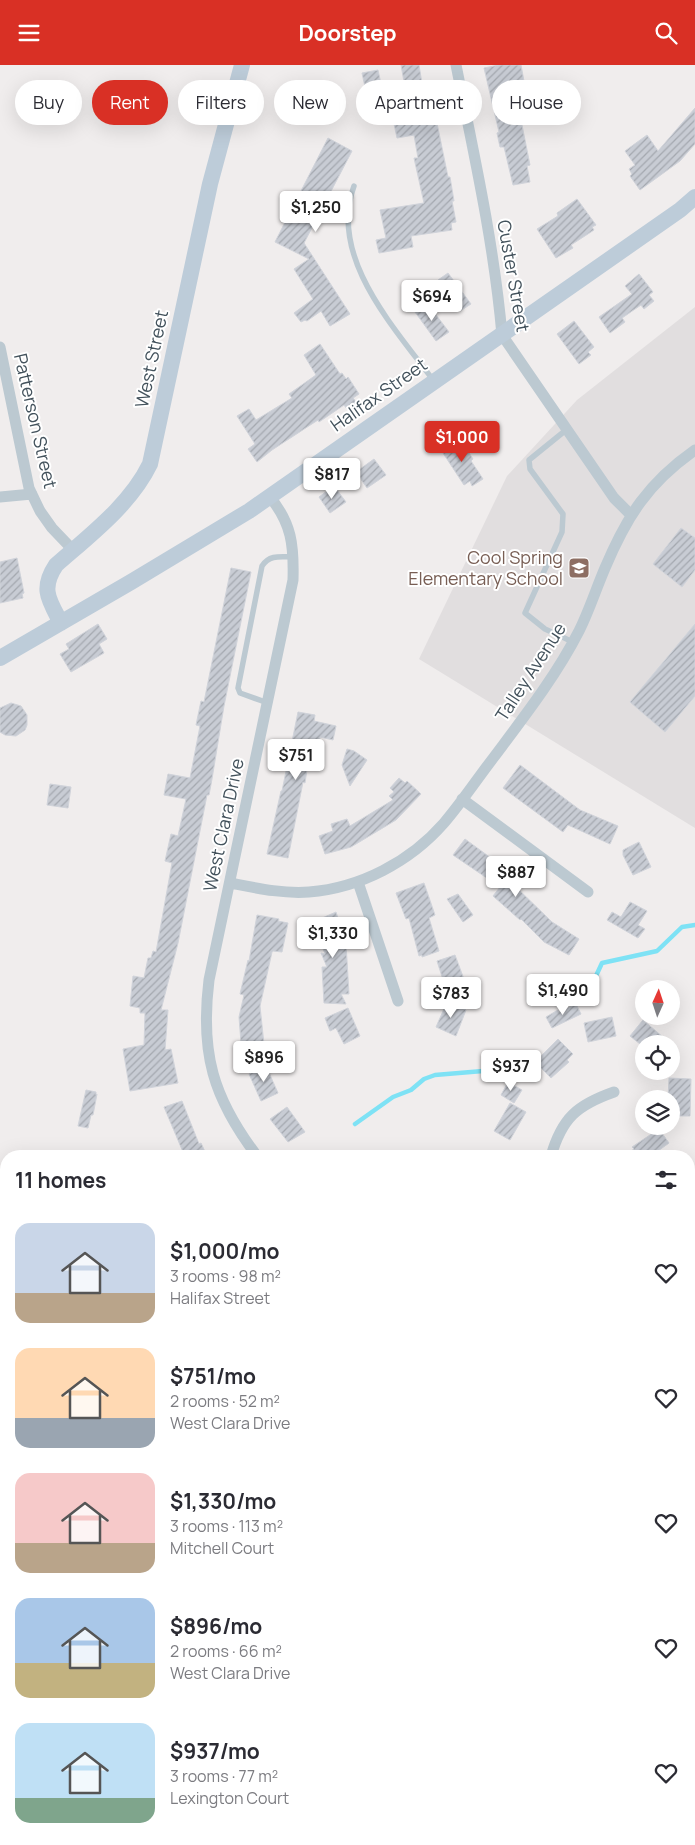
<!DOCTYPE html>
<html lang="en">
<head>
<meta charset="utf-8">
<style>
	body { margin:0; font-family:Manrope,sans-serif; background:#f7f7f7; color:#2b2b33; height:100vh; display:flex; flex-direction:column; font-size:19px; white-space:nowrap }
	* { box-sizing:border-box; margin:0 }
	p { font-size:16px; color:#7c7c81 }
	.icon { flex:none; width:28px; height:28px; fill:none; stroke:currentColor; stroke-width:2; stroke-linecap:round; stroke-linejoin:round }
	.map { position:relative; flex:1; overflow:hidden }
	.sheet { position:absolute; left:0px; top:1085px; width:695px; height:695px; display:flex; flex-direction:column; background:#fff; border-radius:20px 20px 0 0; box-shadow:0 5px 20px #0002 }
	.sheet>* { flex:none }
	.top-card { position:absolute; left:15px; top:15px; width:665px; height:45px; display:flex; gap:10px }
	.needle { width:32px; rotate:3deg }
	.tools { position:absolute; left:635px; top:915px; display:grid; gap:10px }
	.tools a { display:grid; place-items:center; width:45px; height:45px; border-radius:50%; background:#fff; box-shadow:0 5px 20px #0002; font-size:25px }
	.price { position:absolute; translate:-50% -42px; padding:0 11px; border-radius:5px; background:#fff; color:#222; font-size:16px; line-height:32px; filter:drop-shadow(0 1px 2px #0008) }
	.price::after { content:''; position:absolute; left:50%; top:30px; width:15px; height:11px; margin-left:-8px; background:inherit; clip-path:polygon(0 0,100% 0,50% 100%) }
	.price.on { background:#d93025; color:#fff }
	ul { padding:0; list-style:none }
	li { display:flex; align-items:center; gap:15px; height:125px; padding:0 15px }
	li span { display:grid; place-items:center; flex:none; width:140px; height:100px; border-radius:15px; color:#555 }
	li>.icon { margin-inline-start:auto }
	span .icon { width:60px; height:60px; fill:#fffc; stroke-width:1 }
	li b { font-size:21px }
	h2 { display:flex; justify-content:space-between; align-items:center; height:60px; padding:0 15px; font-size:21px }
	.tag { padding:0 18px; border-radius:22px; background:#fff; box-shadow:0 5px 20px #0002; font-size:18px; line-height:45px }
	.tag.on { background:#d93025; color:#fff }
	header { display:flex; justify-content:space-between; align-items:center; height:65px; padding:0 15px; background:#d93025; color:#fff; font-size:22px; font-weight:700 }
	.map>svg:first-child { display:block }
	.education { fill:#e1dedf }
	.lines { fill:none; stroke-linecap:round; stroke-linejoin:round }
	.stream { stroke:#7ee2f5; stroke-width:4.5 }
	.building { fill:url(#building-hatch); stroke:#d0d3da }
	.highway-casing { stroke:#6a8eae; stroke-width:22 }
	.lane { stroke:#bcc9d1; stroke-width:5.5 }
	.street { stroke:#bcc9d1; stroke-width:11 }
	.secondary { stroke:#bdccd9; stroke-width:16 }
	.highway { stroke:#7fa3c2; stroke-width:20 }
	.labels { text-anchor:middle; stroke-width:4; stroke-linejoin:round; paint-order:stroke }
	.street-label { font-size:18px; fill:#43525c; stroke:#fff }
	.education-label { font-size:18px; fill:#785e54; stroke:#fff; text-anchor:end }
</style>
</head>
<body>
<header><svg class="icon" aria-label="menu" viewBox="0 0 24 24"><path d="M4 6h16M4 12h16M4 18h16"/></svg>Doorstep<svg class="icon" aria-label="search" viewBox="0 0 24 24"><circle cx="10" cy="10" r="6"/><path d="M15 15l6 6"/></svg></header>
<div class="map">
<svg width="695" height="1780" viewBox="0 0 695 1780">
	<defs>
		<pattern id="building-hatch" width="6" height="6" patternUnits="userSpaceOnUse" patternTransform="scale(1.25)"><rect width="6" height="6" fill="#c8ccd4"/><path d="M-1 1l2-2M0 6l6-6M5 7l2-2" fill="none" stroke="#a4a8af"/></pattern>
	</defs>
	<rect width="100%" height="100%" fill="#f0eded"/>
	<!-- education -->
	<path class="education" d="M695,242V763L419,594L507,411L577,335Z"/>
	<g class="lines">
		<!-- stream -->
		<path class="stream" d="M595,913L602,898L657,886L682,862L695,860
			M355,1059L393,1032L411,1025L424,1014L435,1010L520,1003
			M0,1348H6"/>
	</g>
	<!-- building -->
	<path class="building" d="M401,0H419L423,25L430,24L448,112H450L454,136H452L456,157L451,158L452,165L411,171L413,182L379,188L376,175L386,173L380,145L424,138L414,93H418L414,70L397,73L393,54L398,53L395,30L406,28Z
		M499,0H521L529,43L519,45L530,100L527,101L530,117L513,120L504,82H500L497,68L499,67L484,3Z
		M378,5L381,19L365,22L362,8Z
		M559,32L562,46L548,49L545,35Z
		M695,43V79L680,96L640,125L630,111L632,109L629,104L635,100L625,86L647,70L658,86Z
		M328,73L352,86L304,178L350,249L330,261L321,246L307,256L305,255L301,257L294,248L313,234L294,204L309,194L275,177Z
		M577,134L596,160L592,162L594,165L571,180L573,183L556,193L537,164L558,151L557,148Z
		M448,208L471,239L460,246L439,218L440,217L438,215Z
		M639,209L653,227L649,230L654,236L644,244L641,240L622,253L625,257L610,268L599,252L632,229L625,221Z
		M427,238L449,267L436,276L415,247Z
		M574,256L594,282L588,287L591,290L579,299L557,269Z
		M320,279L340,309L342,308L346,314L348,312L359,329L353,333L357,338L347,344L344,340L319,357L318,355L272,385L257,397L248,384L255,379L237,351L249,344L256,355L292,333L289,329L316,310L304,290Z
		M459,373L473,394L471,396L483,414L472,421L470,416L464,420L441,385Z
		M374,394L386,410L367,423L356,407Z
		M334,421L346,437L330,448L319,432Z
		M681,463L695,473V505L682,522L653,499Z
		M17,493L24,528L22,529L23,533L0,538V497Z
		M231,503L251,507L224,641L212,714L209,730H207L178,878L161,945H168L165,985L171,984L178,1018L130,1026L123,984L144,980L145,948H140V943L130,941L133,911L144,913L148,893H151L153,886L156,887L172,798L165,796L171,769L178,771L186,734L164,730L168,709L190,713L200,661L196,660L201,636L204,637Z
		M98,559L107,574L99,579L104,588L71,607L60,589L69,584L66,579Z
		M695,559V631L665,667L630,637Z
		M11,638L21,641L27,650V660L25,665L16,671L5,670L0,667V643Z
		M298,647L315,650L314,656L336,661L333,675L320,672L319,679L311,678L305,718L303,717L288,793L267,789L281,726H282Z
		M347,684L354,686L367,695L350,721L342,700Z
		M520,700L580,745L618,761L610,779L568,760L563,767L503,723Z
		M399,713L405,718L407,716L421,729L396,755L351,782L325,789L319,771L333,766L331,759L347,754L350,761L393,735L389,731L394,727L390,723Z
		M50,719L71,722L68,743L47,740Z
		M465,774L521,815L516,822L552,857L579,874L569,890L544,877L521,854L520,855L493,831L500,822L453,790Z
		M639,777L651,802L633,810L623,790V785Z
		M424,818L435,850L429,853L439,886L422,892V890L419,891L409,853L406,854L396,828Z
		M458,829L473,850L463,857L447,834Z
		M630,837L647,846L638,860L645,864L638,873L607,855L612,847L621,852Z
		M336,847L346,879L349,929H341L346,939L324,938L322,902H327L321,888L325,889L313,857Z
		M257,850L279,854L278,856L288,858L282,887L273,886L272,887L260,941L265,989L242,991L239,952L244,930L240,929L248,895L249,896Z
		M455,890L465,917L446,924L437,896Z
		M447,937L466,945L456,971L436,962Z
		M576,939L581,949L552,963L546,952L558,945L559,947Z
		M348,943L360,971L344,979L336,963L330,966L325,953Z
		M612,952L616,971L588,977L584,958Z
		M643,955L671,979H640L630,971Z
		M558,974L573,989L567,995L569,997L551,1013L535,997Z
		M266,1001L278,1028L261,1036L249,1009Z
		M669,1013L691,1014L690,1051H671V1034H668Z
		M508,1017L522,1025L514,1038L501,1030Z
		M86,1025L96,1027V1030L97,1029L93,1050H91L88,1063L78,1061Z
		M182,1036L199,1079L201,1078L207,1091H174L183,1087L164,1042Z
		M510,1038L526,1047L510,1075L494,1066Z
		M287,1042L305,1067L288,1077L270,1054Z
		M659,1064L669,1078L651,1091H624L634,1084L632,1082Z"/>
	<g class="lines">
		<!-- highway casing -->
		<g class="highway-casing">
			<path id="highway" d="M689,1643L695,1637
				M689,1689L695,1683
				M525,1780L534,1774
				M582,1780L589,1774"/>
		</g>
		<!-- lane -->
		<path class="lane" d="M354,121C328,192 394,262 433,315
			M566,365L529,395L530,404L563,449L562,467L525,548L545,564L573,577
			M268,638L240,628L238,623L262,501C270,489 281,492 294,492"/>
		<!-- street -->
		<path class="street" d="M456,0C474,89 494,179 502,270L614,433L631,450
			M0,282L29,423L40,446L52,463L73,485
			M0,432L32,429
			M462,734L588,827
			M358,817L398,936
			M230,818C256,823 283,829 309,827C360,823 410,797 444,758C462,737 477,714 494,692C524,652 556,611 579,566C589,546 596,524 605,503C627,451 648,418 695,385
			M257,1091C213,1033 200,988 209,915L293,515C294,481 292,458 269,431
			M551,1091C562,1053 577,1040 614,1027
			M689,1218H695
			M0,1609L6,1619
			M89,1774L96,1780
			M413,1780L423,1774"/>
		<!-- secondary -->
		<path class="secondary" d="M61,558C49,535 40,524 56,500C90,470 130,440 150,399L210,119L242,0
			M0,593L131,517L249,446L680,145L695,132"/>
		<!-- highway -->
		<use href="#highway" class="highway"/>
	</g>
	<!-- icons -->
	<defs>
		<g id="school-square" transform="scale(1.125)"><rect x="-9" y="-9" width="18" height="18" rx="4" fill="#8d6e63" stroke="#fff"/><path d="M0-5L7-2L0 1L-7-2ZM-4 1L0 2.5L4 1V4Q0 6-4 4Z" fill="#fff"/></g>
	</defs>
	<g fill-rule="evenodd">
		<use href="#school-square" x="579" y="503"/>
	</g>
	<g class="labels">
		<!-- street labels -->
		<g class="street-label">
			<text transform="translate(513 211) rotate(80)" y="6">Custer Street</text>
			<text transform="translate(152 294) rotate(-78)" y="6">West Street</text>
			<text transform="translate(379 330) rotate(-35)" y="6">Halifax Street</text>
			<text transform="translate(35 356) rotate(77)" y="6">Patterson Street</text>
			<text transform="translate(531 607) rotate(-57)" y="6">Talley Avenue</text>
			<text transform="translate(224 760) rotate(-78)" y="6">West Clara Drive</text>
		</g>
		<!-- education labels -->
		<g class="education-label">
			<text x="563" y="499">Cool Spring<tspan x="563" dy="21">Elementary School</tspan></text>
		</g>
	</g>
</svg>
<div class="tools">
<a><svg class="needle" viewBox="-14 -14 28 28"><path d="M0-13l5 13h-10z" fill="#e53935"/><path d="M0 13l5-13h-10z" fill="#7c7c81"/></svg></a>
<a><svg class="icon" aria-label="locate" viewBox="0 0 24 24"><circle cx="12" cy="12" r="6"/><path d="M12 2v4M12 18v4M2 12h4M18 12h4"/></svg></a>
<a><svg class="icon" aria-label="layers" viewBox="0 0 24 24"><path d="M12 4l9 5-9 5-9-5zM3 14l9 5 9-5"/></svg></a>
</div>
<b class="price" style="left:316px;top:168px">$1,250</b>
<b class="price" style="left:432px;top:257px">$694</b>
<b class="price on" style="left:462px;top:398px">$1,000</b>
<b class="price" style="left:332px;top:435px">$817</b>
<b class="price" style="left:296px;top:716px">$751</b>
<b class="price" style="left:516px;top:833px">$887</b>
<b class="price" style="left:333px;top:894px">$1,330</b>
<b class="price" style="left:563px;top:951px">$1,490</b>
<b class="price" style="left:451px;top:954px">$783</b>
<b class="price" style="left:264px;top:1018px">$896</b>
<b class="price" style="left:511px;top:1027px">$937</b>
<div class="top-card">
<a class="tag">Buy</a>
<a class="tag on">Rent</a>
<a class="tag">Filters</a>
<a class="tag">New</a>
<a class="tag">Apartment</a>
<a class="tag">House</a>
</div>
<section class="sheet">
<h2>11 homes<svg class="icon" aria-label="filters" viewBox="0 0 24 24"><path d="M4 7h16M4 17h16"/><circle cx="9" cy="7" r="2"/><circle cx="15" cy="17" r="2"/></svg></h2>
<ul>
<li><span style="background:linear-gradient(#c9d6e8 70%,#b9a48a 0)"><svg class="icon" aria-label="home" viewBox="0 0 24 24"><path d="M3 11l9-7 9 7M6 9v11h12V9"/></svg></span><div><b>$1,000/mo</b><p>3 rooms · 98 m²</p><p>Halifax Street</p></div><svg class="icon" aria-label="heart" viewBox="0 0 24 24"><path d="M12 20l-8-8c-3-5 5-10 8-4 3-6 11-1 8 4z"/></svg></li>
<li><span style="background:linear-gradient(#ffd9b3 70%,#9aa5b1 0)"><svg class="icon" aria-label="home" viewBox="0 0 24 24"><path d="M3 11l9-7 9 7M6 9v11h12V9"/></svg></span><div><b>$751/mo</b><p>2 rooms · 52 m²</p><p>West Clara Drive</p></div><svg class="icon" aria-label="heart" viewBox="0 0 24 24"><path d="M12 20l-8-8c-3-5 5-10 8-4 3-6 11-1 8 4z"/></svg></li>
<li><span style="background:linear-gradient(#f6c9c9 70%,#b9a48a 0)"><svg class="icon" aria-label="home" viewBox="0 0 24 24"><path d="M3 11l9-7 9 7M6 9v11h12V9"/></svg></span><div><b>$1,330/mo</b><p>3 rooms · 113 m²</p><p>Mitchell Court</p></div><svg class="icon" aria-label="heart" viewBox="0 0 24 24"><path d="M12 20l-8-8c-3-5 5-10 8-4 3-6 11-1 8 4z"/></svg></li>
<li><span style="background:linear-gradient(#a9c7e8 65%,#c2b280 0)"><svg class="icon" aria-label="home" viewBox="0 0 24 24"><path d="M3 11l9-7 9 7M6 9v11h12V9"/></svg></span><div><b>$896/mo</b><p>2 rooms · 66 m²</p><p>West Clara Drive</p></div><svg class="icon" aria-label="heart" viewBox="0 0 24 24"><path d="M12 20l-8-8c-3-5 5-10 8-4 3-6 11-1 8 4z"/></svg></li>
<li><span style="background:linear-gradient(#bfe0f5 75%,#7fa58c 0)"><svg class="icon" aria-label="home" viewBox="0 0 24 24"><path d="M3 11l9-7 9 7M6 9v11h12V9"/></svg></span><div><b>$937/mo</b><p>3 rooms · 77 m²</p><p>Lexington Court</p></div><svg class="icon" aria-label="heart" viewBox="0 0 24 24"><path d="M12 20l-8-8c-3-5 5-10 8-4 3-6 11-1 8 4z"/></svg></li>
</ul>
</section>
</div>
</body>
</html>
